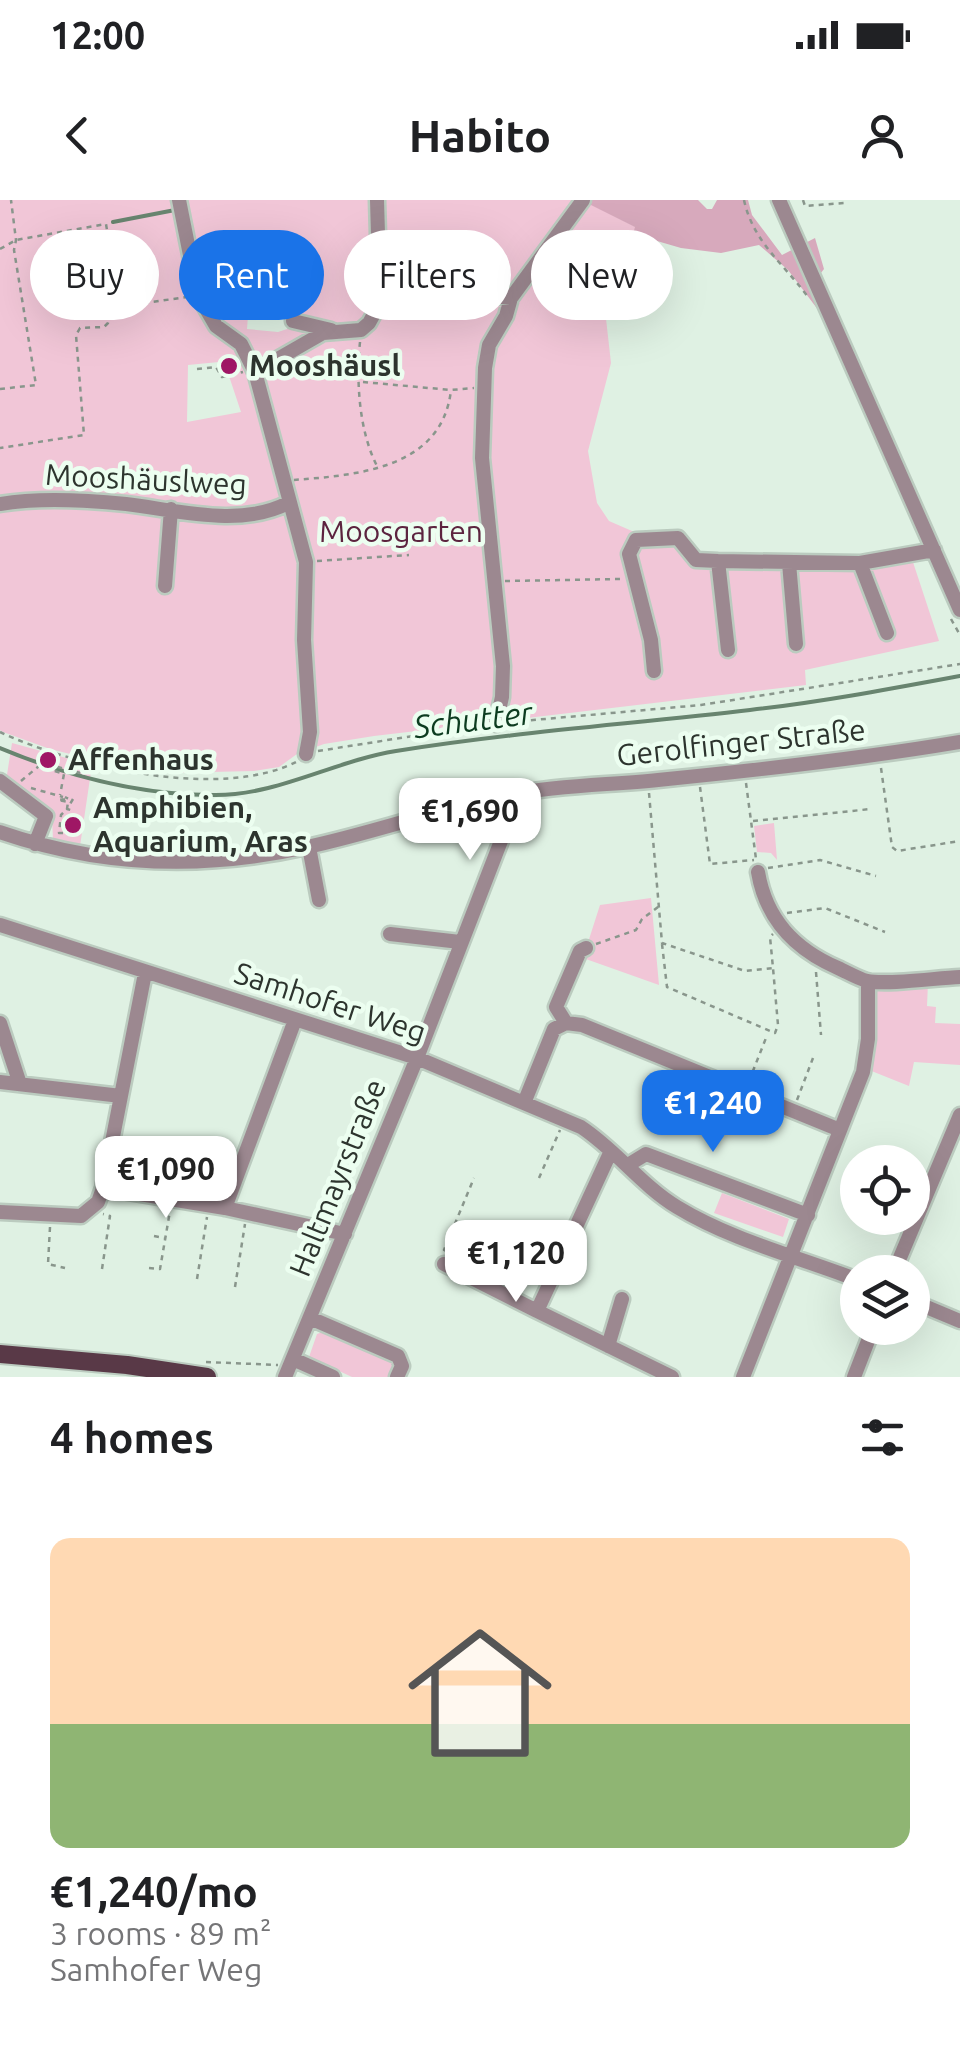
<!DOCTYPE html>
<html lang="en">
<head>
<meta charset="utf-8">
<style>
	body { margin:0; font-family:Ubuntu,sans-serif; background:#f2f2f2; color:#202124; height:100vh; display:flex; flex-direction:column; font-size:38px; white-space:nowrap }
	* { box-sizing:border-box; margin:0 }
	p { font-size:32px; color:#757577 }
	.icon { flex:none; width:55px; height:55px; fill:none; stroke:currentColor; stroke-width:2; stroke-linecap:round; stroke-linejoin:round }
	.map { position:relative; height:1177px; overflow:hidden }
	.panel { display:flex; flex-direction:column; background:#fff; flex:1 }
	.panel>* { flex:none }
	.hud { position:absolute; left:30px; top:30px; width:900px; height:90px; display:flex; gap:20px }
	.controls { position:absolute; left:840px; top:945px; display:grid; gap:20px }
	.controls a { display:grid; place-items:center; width:90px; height:90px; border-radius:50%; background:#fff; box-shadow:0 10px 40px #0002; font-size:50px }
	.price { position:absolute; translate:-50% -85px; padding:0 22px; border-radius:20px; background:#fff; color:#222; font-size:32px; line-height:65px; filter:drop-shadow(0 2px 5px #0008) }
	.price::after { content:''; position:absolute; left:50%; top:60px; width:30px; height:22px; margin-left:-15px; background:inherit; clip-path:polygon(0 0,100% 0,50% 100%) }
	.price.active { background:#1a73e8; color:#fff }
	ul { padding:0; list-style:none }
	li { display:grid; align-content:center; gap:20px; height:530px; padding:0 50px }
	li span { display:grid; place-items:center; height:310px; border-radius:20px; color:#555 }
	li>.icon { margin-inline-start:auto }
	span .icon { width:180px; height:180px; fill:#fffc; stroke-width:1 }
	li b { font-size:42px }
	h2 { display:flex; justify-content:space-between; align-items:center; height:120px; padding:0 50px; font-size:42px }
	.chip { padding:0 35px; border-radius:45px; background:#fff; box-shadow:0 10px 40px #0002; font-size:35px; line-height:90px }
	.chip.active { background:#1a73e8; color:#fff }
	.status { display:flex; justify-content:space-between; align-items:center; height:70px; padding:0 50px; background:#fff; direction:ltr }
	.status svg { height:28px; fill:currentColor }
	header { display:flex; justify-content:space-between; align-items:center; height:130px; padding:0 50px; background:#fff; font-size:45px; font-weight:700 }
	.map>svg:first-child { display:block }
	.green { fill:#f1c6d7; fill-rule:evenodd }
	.forest { fill:#d7a9bc }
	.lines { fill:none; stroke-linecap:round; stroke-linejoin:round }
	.stream { stroke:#68846f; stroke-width:4 }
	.minor-casing { stroke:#bbcbbf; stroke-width:19 }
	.major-casing { stroke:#bbcbbf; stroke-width:22 }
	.path { stroke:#89968c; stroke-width:2.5; stroke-dasharray:5 5; stroke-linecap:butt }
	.minor { stroke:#9c8890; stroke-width:14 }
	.major { stroke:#593947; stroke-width:18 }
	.poi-dot { fill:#9f1765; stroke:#ecfef0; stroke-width:4 }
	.labels { text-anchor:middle; stroke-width:9; stroke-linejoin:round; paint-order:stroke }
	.poi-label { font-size:30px; font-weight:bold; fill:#2d342e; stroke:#ecfef0; text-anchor:start }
	.street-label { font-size:30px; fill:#2d342e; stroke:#ecfef0 }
	.park-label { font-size:30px; fill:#5c243f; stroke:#ecfef0 }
	.water-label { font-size:32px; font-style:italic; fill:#0d3c20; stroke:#ecfef0 }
</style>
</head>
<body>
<div class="status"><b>12:00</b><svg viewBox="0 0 49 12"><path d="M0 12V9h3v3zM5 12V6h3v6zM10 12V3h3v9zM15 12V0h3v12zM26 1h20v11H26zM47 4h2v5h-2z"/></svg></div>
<header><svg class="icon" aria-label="back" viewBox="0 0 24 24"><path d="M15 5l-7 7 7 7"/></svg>Habito<svg class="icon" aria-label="person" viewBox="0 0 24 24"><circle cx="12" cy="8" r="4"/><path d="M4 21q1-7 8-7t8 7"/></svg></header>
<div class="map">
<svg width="960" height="1177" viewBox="0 0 960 1177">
	<rect width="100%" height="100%" fill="#dff1e3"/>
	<!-- green -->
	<path class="green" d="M0,0H583L636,27L603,92L611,163L588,251L597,303L609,321L632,331L679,335L696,356L851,360L909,350L939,441L805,470L806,485L374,536L324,544L297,554L279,567L254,571L166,573L131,569L50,549L3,532L0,530ZM251,74L296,75L293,127L278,132L247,129ZM219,162L230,179L241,212L187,222L188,165Z
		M12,543L92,565L80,646L53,641L52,615L6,581Z
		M774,623L777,660L771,653L757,652L754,626Z
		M651,698L659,785L583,758L600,705Z
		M928,783L927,806L936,807L935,823L960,824V865L914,862L909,886L869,870L877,787Z
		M722,993L789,1019L783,1037L714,1013Z
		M325,1131L392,1158L397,1167L393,1177H352L309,1157L317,1134Z"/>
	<!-- forest -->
	<path class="forest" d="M581,0H698L707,9H712L717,0H748L752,15L782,55L815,38L824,69L813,83L825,119L788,70L759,45L721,53L681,48L633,34L635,27Z"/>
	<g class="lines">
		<!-- stream -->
		<path class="stream" d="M113,22L175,10
			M0,548C67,576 140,595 213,595C277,596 334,561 396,551C514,532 632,524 750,510C821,502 890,489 960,476"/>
		<!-- minor casing -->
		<g class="minor-casing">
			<path id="minor" d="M179,0L198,95L216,126L241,144L255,172L323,133L361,130L369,123L380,103L477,94L511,98L583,0
				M377,0L380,103
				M779,0L960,410
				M293,121L331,130
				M255,172L306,362L304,440L310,532L306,554
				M0,304C40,297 86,300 126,304C177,310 240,328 288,303
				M718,361L728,450
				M789,363L796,444
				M860,363L887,433
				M165,386L171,309
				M654,471L651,440L629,354L636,340L678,338L696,360L718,361L860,363L934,350
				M496,524L502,497L503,466L482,258L485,168L489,145L506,116L511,98
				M0,581L46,616L35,644
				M0,632C101,667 204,670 307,647C377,632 444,607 514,594C561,585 610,585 658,580C759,570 860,559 960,542
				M309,647L319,700
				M758,672C766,719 794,749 838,768C847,772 857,778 867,781C888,785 936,778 960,777
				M0,725L417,858L581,927C616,950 641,985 677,1007C731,1040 798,1057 858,1080
				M390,734L460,742
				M0,823L20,884
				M566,823L556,807L580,751L586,748
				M0,882L121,896
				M524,903L554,829L566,823L582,825L840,930
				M611,951L537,1111L672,1177
				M628,965L646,954L808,1015
				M103,988L145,773
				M225,1008L295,820
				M0,1012L81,1016L98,1002L103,988L225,1008L345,1034
				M444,1064L537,1111
				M894,1072L960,915
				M912,1101L960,1121
				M310,1118L398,1156L402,1166L397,1177
				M608,1146L622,1099
				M293,1159L333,1177
				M285,1177L417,858L511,615L515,593
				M743,1177L863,872L868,839V781
				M854,1177L873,1128"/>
		</g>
		<!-- major casing -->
		<g class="major-casing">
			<path id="major" d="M0,1154L127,1165L207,1177"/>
		</g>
		<!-- path -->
		<path class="path" d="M744,0C753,42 784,64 808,97
			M803,0L805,6L845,3L844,0
			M0,49L16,40L106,24L116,85L108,123L104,127L80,128L76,135L84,235L0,248
			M124,106L187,97
			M360,142C356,181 359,231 377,266
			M197,169L216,167L222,177L243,172
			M363,182L451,190L474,188
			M0,189L36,185L14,50L16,40L11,0
			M294,280C357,275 442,269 451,190
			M317,361L409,355
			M505,381L621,379
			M951,419L960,435
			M511,522L701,505L960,464
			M0,532C74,567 223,601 298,561
			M318,551L483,525
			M38,561L65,569
			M881,568L892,647L897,651L960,641
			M66,569L84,574
			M21,581L39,566L64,574L60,595
			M746,583L756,659
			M700,587L710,664L754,660
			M31,588L63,597
			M649,593L662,743L745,771L773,768L770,737L773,734
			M73,599L67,609L74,611
			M753,621L871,609
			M63,633H59L61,615L67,609L68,602L58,600L69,599L65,597
			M768,668L820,660L876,676
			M787,713L825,708L885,732
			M596,744L636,730L642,719L658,707
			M662,744L667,787L775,833L778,825L773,768
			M816,772L821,835
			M749,881L766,838
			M797,900L813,858
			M539,978L560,930
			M50,1027L48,1064L65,1068
			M154,1036L164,1038
			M446,1051L444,1050L474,978
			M149,1068L160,1069L170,1011
			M102,1069L110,1016L103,1014
			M197,1079L207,1017
			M235,1087L245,1024
			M206,1162L278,1165"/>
		<!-- minor -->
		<use href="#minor" class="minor"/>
		<!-- major -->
		<use href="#major" class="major"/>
	</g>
	<!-- markers -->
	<g class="poi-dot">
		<circle cx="229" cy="166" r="10"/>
		<circle cx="48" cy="560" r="10"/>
		<circle cx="73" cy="625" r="10"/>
	</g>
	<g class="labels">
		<!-- poi labels -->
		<g class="poi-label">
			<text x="249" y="176">Mooshäusl</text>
			<text x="68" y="570">Affenhaus</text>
			<text x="93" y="618">Amphibien,<tspan x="93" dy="34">Aquarium, Aras</tspan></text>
		</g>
		<!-- street labels -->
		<g class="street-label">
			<text transform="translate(146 280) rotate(3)" y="10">Mooshäuslweg</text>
			<text transform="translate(741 543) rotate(-6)" y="10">Gerolfinger Straße</text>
			<text transform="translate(330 803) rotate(18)" y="10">Samhofer Weg</text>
			<text transform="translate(338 978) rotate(-68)" y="10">Haltmayrstraße</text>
		</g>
		<!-- park labels -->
		<g class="park-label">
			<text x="401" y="342">Moosgarten</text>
		</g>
		<!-- water labels -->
		<g class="water-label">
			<text transform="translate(473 520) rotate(-7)" y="11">Schutter</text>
		</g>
	</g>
</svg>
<div class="controls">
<a><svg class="icon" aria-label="locate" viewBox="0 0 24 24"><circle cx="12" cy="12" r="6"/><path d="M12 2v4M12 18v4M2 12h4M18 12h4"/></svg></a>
<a><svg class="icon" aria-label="layers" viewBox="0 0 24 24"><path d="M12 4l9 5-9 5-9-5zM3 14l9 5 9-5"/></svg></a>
</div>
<b class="price" style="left:470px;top:663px">€1,690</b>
<b class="price active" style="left:713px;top:955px">€1,240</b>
<b class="price" style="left:166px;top:1021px">€1,090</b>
<b class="price" style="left:516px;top:1105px">€1,120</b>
<div class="hud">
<a class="chip">Buy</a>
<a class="chip active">Rent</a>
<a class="chip">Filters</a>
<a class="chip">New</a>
</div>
</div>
<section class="panel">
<h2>4 homes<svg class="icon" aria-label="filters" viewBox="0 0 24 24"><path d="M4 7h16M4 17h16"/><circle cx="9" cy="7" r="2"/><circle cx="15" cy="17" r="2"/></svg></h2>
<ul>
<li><span style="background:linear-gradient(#ffd9b3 60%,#8fb573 0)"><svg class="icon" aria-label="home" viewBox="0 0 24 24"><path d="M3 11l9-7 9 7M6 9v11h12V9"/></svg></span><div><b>€1,240/mo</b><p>3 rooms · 89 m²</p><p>Samhofer Weg</p></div></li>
</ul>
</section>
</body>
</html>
